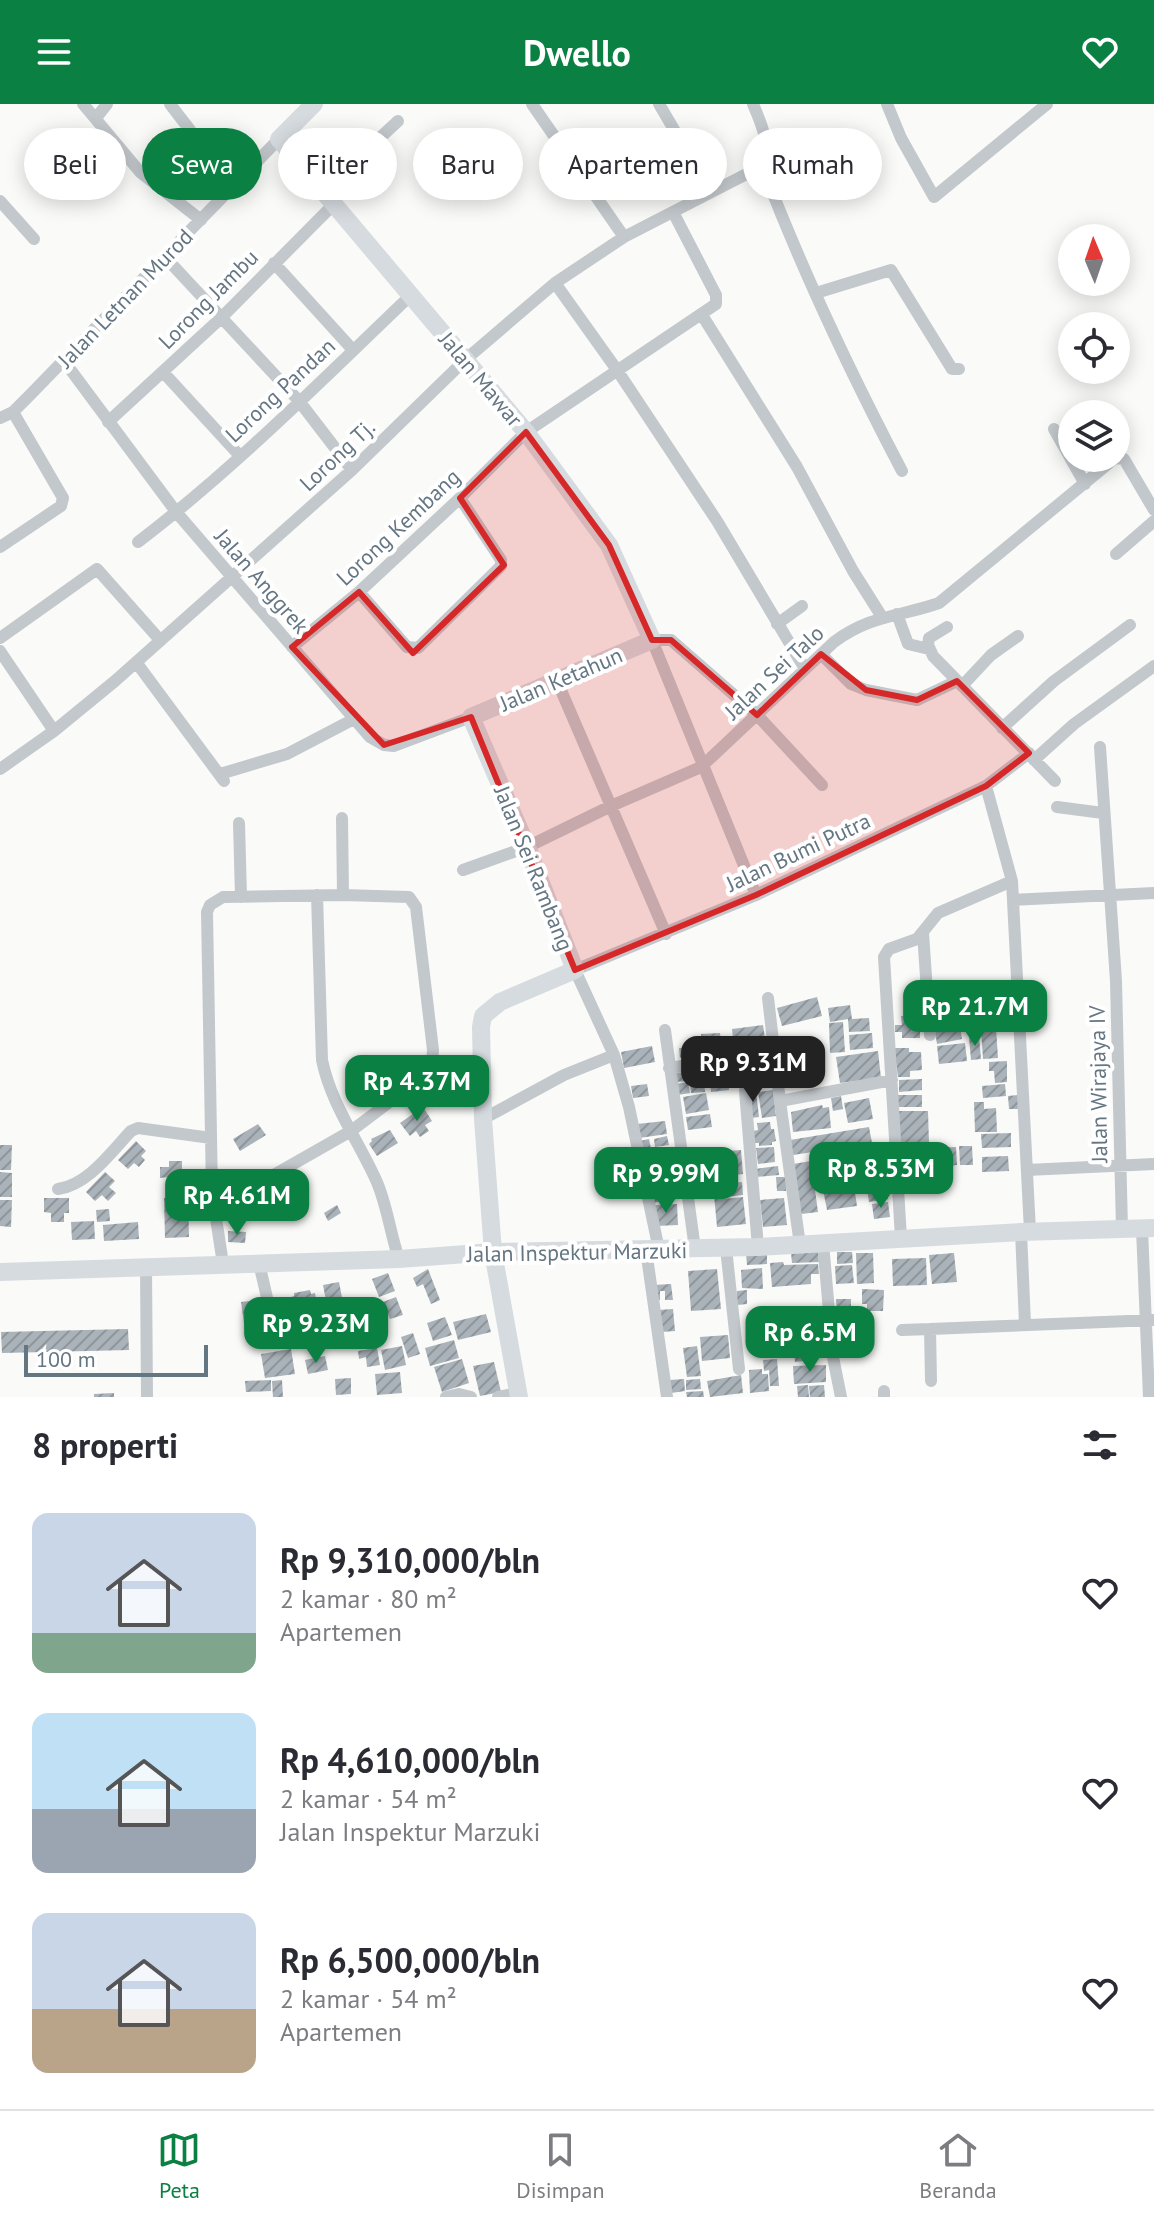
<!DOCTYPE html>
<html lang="id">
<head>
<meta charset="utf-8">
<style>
	body { margin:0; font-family:"PT Sans",sans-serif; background:#f2f2f3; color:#2b2b33; height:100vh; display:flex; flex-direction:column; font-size:30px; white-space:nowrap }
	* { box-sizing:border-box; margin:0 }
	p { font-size:26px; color:#7c7c81 }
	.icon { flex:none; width:44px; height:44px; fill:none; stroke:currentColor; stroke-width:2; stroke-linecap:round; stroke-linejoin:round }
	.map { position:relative; height:1293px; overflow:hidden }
	.side { display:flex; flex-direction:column; background:#fff; flex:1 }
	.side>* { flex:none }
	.guide { position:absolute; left:24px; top:24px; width:1106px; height:72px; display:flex; gap:16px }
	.needle { width:52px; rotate:358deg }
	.fabs { position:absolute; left:1058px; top:120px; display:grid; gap:16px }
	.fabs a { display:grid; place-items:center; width:72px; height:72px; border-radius:50%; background:#fff; box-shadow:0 4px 20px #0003; font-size:40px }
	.scale { position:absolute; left:24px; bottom:20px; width:184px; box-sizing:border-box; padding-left:8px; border:4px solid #657683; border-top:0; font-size:22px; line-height:28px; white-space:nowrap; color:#657683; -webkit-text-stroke:6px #fff; paint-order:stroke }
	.price { position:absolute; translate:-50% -68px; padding:0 18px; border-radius:16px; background:#0b8043; color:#fff; font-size:26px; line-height:52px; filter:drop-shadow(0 2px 4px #0008) }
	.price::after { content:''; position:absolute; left:50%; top:48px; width:24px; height:18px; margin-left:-12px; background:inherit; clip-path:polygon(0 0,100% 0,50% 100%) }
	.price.selected { background:#222; color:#fff }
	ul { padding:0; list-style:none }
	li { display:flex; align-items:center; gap:24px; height:200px; padding:0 32px }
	li span { display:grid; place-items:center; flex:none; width:224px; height:160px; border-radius:16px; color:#555 }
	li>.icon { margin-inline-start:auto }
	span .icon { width:96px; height:96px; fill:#fffc; stroke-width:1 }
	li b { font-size:34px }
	h2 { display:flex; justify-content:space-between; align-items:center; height:96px; padding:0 32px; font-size:34px }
	.pill { padding:0 28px; border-radius:36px; background:#fff; box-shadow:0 4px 20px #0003; font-size:28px; line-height:72px }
	.pill.selected { background:#0b8043; color:#fff }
	header { display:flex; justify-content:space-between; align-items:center; height:104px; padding:0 32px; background:#0b8043; color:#fff; font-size:36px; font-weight:700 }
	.tabs { display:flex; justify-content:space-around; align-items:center; height:112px; border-top:2px solid #e1e1e2; background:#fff; font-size:22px; color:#7c7c81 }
	.tabs a { display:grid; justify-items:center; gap:4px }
	.tabs .selected { color:#0b8043 }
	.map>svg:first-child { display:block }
	.building { fill:url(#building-hatch) }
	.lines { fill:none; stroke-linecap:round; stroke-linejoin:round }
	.street { stroke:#c3c8cc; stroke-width:12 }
	.secondary { stroke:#d6dbdf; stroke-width:18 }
	.marked { fill:#d62828; fill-opacity:0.2; stroke:#d62828; stroke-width:6; stroke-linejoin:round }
	.labels { text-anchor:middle; stroke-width:8; stroke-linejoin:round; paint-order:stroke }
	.street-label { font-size:22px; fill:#657683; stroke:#fff }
</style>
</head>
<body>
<header><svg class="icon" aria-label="menu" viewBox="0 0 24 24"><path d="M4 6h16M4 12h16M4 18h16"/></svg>Dwello<svg class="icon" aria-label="heart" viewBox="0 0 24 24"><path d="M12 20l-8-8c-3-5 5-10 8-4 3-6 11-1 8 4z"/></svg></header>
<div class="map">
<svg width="1154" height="1293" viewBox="0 0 1154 1293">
	<defs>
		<pattern id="building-hatch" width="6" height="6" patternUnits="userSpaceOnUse" patternTransform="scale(2)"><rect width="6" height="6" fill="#aab3b9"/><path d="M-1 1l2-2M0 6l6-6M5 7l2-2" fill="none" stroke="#8e969c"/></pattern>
	</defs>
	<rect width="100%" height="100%" fill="#fafaf8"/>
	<!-- building -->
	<path class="building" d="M817,893L822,912L782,922L777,904Z
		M850,901L852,915L869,914L870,927L849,928L848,915L830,918L828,904Z
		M959,906L960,919L936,923L934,909Z
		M920,911V934H902V928H895V921H902L901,912Z
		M843,918L845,948L830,949L829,919Z
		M763,921L766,941L734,945L732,925Z
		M960,923L962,935L937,940L935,927Z
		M996,924L998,954L983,955L981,925Z
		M720,929L722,947L703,949L701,930Z
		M872,929L873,944L850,946L849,931Z
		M979,932L981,955L971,956L969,933Z
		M965,939L967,957L939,960L937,942Z
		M652,942L655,958L624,964L621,948Z
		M693,943L694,952L680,954L679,944Z
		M894,944H909V948H921L922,966L910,967V973H898Z
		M878,947L881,974L840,979L836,953Z
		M817,955L821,976L794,982L790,961Z
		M1007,957V978L995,979L994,967H989V958Z
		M763,963L764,981L747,982V964Z
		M727,965L729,986L711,988L709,967Z
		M703,966L705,988L691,989L690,978L693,977H689L688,968Z
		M687,968L688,977L676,978L675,969Z
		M922,975V986L899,988V976Z
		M688,978L690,989L678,991L676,980Z
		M647,980L649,992L633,994L631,982Z
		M1005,980L1006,992L983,994L982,982Z
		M773,986L776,1012L762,1014L758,988Z
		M748,987H756L759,1013L751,1014Z
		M706,989L709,1006L686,1010L683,993Z
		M897,991H922V1003H897Z
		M1018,991L1019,1005H1009L1008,992Z
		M841,992L843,1005L833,1007L831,994Z
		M869,994L873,1015L848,1019L844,999Z
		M974,998H984V1005L996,1004L997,1028H975Z
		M822,1001L823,1004L829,1003L831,1024L793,1028L791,1008Z
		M423,1003L432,1017L425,1021L429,1027L420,1033L416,1027L410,1032L400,1019Z
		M896,1007H928L929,1039H897Z
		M710,1010L712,1023L688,1026L686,1013Z
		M665,1017L667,1030L639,1034L637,1020Z
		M770,1018L771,1025H774L776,1037L772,1038V1041L759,1042V1039H754L753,1027L758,1026L757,1019Z
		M258,1020L266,1031L240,1047L233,1035Z
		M869,1023L872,1039L793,1051L790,1036Z
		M390,1026L398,1039L377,1052L369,1040L372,1037L371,1035Z
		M1011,1029V1043L982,1044L981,1030Z
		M667,1032L669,1041L655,1043L654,1035Z
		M649,1035L651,1045L642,1047L640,1037Z
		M136,1037L146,1047L141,1052L145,1056L139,1063L134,1059L128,1065L118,1056Z
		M0,1041H12L11,1066H0Z
		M929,1041L930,1073L900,1074L898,1042Z
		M959,1042H972L973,1061H960Z
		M774,1043L775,1058L758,1060L756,1044Z
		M956,1043L957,1061L937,1063L936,1044Z
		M706,1046L707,1057L693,1059L692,1047Z
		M741,1046L743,1070L718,1073L715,1048Z
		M881,1048L888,1095L869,1098L862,1051Z
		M666,1050L667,1065L649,1066L648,1051Z
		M1008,1052L1009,1067L982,1068V1053Z
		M169,1057H182V1082H169V1073L160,1074V1063H169Z
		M811,1057L818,1108L801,1110L793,1060Z
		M707,1061L708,1072L695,1073L694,1063Z
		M778,1062L779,1071L756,1073L755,1065Z
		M666,1067L668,1080L648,1083L646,1069Z
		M0,1068L12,1069V1093H0Z
		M105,1068L115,1077L109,1083L116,1089L108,1097L102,1091L95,1097L86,1088Z
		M776,1073H786V1087H777Z
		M709,1076L711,1090L697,1091L696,1078Z
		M742,1078L743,1091L725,1093L724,1080Z
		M722,1079L723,1095L743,1093L746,1120L717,1123L713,1080Z
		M854,1082L857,1102L827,1106L823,1086Z
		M659,1084H671L672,1094L651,1100L649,1085Z
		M188,1093L189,1133L165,1134L164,1094Z
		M44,1094H69V1109H64V1118H51V1109L44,1108Z
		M784,1094L787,1121L763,1123L760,1096Z
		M0,1096H12L11,1123L0,1122Z
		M888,1098L890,1113L874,1115L872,1100Z
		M677,1100L678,1121L656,1122L655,1101Z
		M337,1101L341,1109L328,1117L324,1109Z
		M109,1105L110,1117L97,1118L96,1106Z
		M94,1117L95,1135L72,1136L71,1118Z
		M138,1118L139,1135L104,1137L103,1121Z
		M228,1127L246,1128L245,1139L228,1138Z
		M818,1147L819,1158L792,1159L791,1149Z
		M837,1148H852L853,1159L837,1160Z
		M856,1149H873L874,1179L857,1180Z
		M954,1149L957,1178L932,1180L929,1151Z
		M746,1150H767V1160L747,1161Z
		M926,1154L927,1181L893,1182L892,1155Z
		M783,1158L784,1161L818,1160L819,1170H811V1180L772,1183L770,1159Z
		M852,1161L854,1179L836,1180L835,1162Z
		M762,1164L763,1185L742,1184L741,1166Z
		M428,1165L440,1196L431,1200L423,1180L417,1183L413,1174Z
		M717,1165L721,1205L691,1207L688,1167Z
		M388,1169L395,1187L379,1193L372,1175Z
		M339,1178L345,1209L329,1212L323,1181Z
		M671,1180L673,1196H665V1187H660V1196L656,1197L654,1181Z
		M862,1185L884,1186L883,1207H867V1200H862Z
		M310,1186L311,1190L315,1189L321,1223L299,1228V1226L291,1227L289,1212L294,1211L291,1193L294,1192V1189Z
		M747,1186V1200L737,1201V1187Z
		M396,1193L403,1211L390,1215L383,1198Z
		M266,1195L271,1235L262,1237L261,1231L246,1233L241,1198Z
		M836,1195H851V1208L863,1207V1216H837Z
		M801,1203L802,1219L782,1221L781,1204Z
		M673,1205L675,1227L661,1228L658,1206Z
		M486,1210L491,1228L458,1236L453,1218Z
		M445,1213L452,1231L433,1237L427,1219Z
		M809,1222L810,1234L778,1236L777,1224Z
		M349,1224L353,1241L332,1245L328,1228Z
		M128,1225L129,1246L2,1249L1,1228Z
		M413,1229L420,1250L408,1254L401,1233Z
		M728,1231L730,1254L702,1257L700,1233Z
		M454,1236L459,1254L430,1262L425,1244Z
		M811,1236L812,1245L787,1247L786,1238Z
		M402,1242L406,1261L385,1266L381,1246Z
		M697,1242L701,1272L687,1273L683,1244Z
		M377,1244L380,1261L367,1263L366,1253L359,1255L358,1247Z
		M291,1245L295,1270L265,1274L261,1250Z
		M814,1247V1256L795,1258L794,1248Z
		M325,1252L328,1266L308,1270L305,1256Z
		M462,1255L469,1279L442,1288L434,1263Z
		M777,1255L779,1282H770L769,1266L764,1267L763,1256Z
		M494,1258L501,1288L480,1292L473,1262Z
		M826,1261V1278L794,1280L793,1262Z
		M762,1265V1270H768L769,1287L750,1289L749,1266Z
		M400,1268L402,1289L377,1291L375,1270Z
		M741,1271L743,1289L710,1293L707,1277Z
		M351,1274V1290L336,1291L335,1275Z
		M684,1275L685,1287L671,1289L670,1276Z
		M700,1275L701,1285L686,1286V1276Z
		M271,1276V1287L246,1288L245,1277Z
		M282,1276L283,1293H273L272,1277Z
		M808,1281L809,1293H798L797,1282Z
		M824,1281L825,1293H810L809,1282Z
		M703,1287L704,1293H687L686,1288Z
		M114,1289V1293H94V1290Z"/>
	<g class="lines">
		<!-- street -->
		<path class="street" d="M83,0L140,68L201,116
			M170,0L190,26
			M532,0L624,133
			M659,0L710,87
			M887,0L901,34L934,93L1047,0
			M96,14L107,0
			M762,62C802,166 850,268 902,367
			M324,86L398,17
			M0,97L34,135
			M165,153L299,297L352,366
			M274,159L353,246
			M555,179L617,266L717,417L805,565
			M816,189L891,166L952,265H959
			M702,211L797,363L853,467L882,513
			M64,257L177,409L370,633L384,641L394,642L471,613
			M163,268L240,352
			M0,314L13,308L28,293L279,35
			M108,318L221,214L335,99
			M1054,325L1085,380
			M138,438C235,364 322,276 410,192
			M0,443L61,402L63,394L13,308
			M1116,450L1154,417
			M359,488L407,543L418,544L501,462V456L460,394
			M897,510L908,540L929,545
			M777,520L802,502
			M947,523L929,534L928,541L933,552L1055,677
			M0,534L97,465L160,536
			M292,543L359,488L460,394L526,328L716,200V191L673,108
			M0,547L54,627
			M821,550L851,580L866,586L917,596L957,577
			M136,558L224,677
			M557,577L666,830
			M962,582L991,551L1018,532
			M1002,624L1054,577L1130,521
			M1100,643L1116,877L1122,1125
			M1034,656L1074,620L1154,562
			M0,665L54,627L115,577L352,366L465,256L555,179L624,133L762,62C772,42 761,19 753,0
			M220,670L287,650L354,615
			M986,682L1012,777L1030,1127
			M1057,703L1103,709
			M342,714L343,791
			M239,719L241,793
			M463,766L527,743L611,702L701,663L834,538C870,511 899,513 939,499L1115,354L1124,355L1154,406
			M317,791L322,956C331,1000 358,1036 376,1076C387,1100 390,1129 399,1155
			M756,791L652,536H671L757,611L822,681
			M1013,796L1154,789
			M923,829L930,931
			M768,894L780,997
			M665,926L695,1145
			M669,964L773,948
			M745,987L758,1143
			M483,1015L564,971L614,951
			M1027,1066L1154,1060
			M58,1085C88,1081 111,1048 131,1027L138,1024L211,1034
			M214,1105L351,1027L420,975L432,958L433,946L416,803L409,793L343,791L223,793L210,801L207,808L212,1088L223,1160
			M1142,1125L1149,1293
			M1021,1128L1025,1220
			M901,1134L884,853L889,845L917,835L938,809L1012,777
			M823,1139L833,1253L841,1293
			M800,1141L780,997L892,976
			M726,1144L739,1265
			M646,1146L667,1293
			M659,1146L629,1003L614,951L575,866L756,791L986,682L1029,649
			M259,1159L277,1237
			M146,1163L147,1293
			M902,1226L930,1225
			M931,1277L930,1225L1154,1216
			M446,1293L459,1290L471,1293
			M498,1293L518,1289
			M884,1293V1287"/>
		<!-- secondary -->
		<path class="secondary" d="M314,0L279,35L526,328L609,441L652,536L471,613L527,743L575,866L500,898L483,912L481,923L483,1015L493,1148L519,1293
			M0,1168L399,1155L493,1148L758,1143L1021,1128L1154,1124"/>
	</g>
	<!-- marked area -->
	<path class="marked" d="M526,328L609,441L652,536H671L757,611L821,550L866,586L917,596L957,577L1029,649L986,682L756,791L575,866L471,613L384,641L292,543L359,488L413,549L504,461L460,394Z"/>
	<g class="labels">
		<!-- street labels -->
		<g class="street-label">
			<text transform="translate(125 194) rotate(-46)" y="8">Jalan Letnan Murod</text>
			<text transform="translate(208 195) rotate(-45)" y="8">Lorong Jambu</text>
			<text transform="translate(481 275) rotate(50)" y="8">Jalan Mawar</text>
			<text transform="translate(280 286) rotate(-43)" y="8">Lorong Pandan</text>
			<text transform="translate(337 351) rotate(-43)" y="8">Lorong Tj.</text>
			<text transform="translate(398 423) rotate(-43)" y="8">Lorong Kembang</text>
			<text transform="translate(262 477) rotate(49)" y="8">Jalan Anggrek</text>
			<text transform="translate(774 568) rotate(-43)" y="8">Jalan Sei Talo</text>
			<text transform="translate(561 575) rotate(-23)" y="8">Jalan Ketahun</text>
			<text transform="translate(798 748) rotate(-25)" y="8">Jalan Bumi Putra</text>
			<text transform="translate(534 764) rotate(68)" y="8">Jalan Sei Rambang</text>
			<text transform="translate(1098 980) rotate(-91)" y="8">Jalan Wirajaya IV</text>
			<text transform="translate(577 1148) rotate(-1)" y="8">Jalan Inspektur Marzuki</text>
		</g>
	</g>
</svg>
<div class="fabs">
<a><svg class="needle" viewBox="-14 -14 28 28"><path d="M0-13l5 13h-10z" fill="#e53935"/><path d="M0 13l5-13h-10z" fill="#7c7c81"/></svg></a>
<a><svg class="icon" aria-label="locate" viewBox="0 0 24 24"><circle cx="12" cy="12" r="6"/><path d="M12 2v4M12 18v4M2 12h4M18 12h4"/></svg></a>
<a><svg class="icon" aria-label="layers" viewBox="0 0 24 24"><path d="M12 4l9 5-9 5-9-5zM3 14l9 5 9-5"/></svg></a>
</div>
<div class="scale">100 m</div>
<b class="price" style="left:975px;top:944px">Rp 21.7M</b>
<b class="price selected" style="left:753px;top:1000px">Rp 9.31M</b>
<b class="price" style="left:417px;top:1019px">Rp 4.37M</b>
<b class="price" style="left:881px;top:1106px">Rp 8.53M</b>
<b class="price" style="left:666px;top:1111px">Rp 9.99M</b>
<b class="price" style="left:237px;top:1133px">Rp 4.61M</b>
<b class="price" style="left:316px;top:1261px">Rp 9.23M</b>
<b class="price" style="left:810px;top:1270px">Rp 6.5M</b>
<div class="guide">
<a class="pill">Beli</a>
<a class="pill selected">Sewa</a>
<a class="pill">Filter</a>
<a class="pill">Baru</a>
<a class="pill">Apartemen</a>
<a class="pill">Rumah</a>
</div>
</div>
<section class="side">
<h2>8 properti<svg class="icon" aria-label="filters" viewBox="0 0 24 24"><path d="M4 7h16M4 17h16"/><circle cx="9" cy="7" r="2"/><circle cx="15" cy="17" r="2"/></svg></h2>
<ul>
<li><span style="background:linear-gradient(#c9d6e8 75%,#7fa58c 0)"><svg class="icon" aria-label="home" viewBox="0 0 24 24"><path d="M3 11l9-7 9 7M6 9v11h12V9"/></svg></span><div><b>Rp 9,310,000/bln</b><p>2 kamar · 80 m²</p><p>Apartemen</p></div><svg class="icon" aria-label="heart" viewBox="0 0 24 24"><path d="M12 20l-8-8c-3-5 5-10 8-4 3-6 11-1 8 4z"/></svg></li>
<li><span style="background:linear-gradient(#bfe0f5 60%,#9aa5b1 0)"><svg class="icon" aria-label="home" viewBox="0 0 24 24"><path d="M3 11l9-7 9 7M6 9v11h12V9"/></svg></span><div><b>Rp 4,610,000/bln</b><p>2 kamar · 54 m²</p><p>Jalan Inspektur Marzuki</p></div><svg class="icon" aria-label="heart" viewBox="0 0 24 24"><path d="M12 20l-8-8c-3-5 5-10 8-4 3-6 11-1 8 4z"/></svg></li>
<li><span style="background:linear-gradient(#c9d6e8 60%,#b9a48a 0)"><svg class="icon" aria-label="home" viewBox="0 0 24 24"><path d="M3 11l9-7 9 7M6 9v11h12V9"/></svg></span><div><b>Rp 6,500,000/bln</b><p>2 kamar · 54 m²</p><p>Apartemen</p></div><svg class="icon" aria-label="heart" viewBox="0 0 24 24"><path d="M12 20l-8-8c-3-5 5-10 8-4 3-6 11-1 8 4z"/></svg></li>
</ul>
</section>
<nav class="tabs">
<a class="selected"><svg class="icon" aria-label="map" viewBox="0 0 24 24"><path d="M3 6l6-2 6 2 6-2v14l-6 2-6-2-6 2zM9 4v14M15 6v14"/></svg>Peta</a>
<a><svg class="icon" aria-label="saved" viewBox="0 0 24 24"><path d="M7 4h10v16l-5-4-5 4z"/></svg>Disimpan</a>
<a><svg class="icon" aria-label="home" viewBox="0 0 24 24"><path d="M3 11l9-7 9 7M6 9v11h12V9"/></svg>Beranda</a>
</nav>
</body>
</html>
